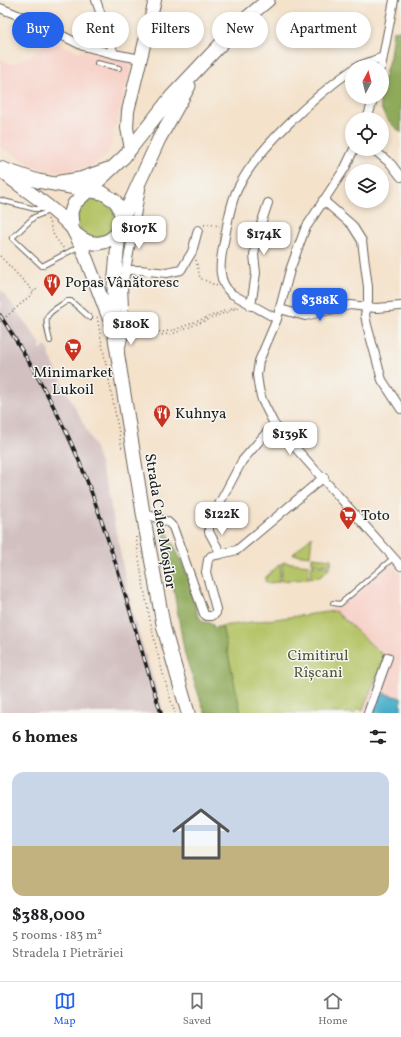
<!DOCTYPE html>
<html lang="en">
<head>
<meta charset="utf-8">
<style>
	body { margin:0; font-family:Vollkorn,serif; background:#f6f6f6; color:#202124; height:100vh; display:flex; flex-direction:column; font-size:15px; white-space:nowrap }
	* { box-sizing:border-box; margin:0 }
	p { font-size:13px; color:#757577 }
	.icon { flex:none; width:22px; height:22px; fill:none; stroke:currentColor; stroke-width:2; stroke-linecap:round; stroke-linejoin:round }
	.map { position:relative; height:713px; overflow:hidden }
	.details { display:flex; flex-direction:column; background:#fff; flex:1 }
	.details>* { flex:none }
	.banner { position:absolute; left:12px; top:12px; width:377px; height:36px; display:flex; gap:8px }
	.needle { width:26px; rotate:7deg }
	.fabs { position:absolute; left:345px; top:60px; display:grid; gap:8px }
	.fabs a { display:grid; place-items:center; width:44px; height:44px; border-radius:50%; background:#fff; box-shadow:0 2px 6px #0003; font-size:20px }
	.price { position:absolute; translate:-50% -34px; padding:0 9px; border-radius:8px; background:#fff; color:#222; font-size:13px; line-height:26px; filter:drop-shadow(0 1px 2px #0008) }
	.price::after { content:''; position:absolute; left:50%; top:24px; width:12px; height:9px; margin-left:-6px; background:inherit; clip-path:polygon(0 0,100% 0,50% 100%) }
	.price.on { background:#2563eb; color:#fff }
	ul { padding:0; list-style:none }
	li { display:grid; align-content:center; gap:8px; height:212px; padding:0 12px }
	li span { display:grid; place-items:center; height:124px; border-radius:12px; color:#555 }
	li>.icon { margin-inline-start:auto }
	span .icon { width:72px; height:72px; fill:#fffc; stroke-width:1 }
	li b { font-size:17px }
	h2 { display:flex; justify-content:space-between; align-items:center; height:48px; padding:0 12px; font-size:17px }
	.tag { padding:0 14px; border-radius:18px; background:#fff; box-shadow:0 2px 6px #0003; font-size:14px; line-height:36px }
	.tag.on { background:#2563eb; color:#fff }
	.tabs { display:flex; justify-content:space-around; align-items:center; height:56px; border-top:1px solid #e0e0e0; background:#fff; font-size:11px; color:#757577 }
	.tabs a { display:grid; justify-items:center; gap:2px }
	.tabs .on { color:#2563eb }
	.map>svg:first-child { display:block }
	.built { fill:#f7d1c8 }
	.industrial { fill:#d2bfc0 }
	.green { fill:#b5c467; stroke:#687042 }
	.forest { fill:#90aa5c; stroke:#56633c }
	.water { fill:#4aadc9; stroke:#336472 }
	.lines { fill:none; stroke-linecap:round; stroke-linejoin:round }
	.service-casing { stroke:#686159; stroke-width:6 }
	.minor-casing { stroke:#686159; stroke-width:10 }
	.secondary-casing { stroke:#686159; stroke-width:14 }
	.primary-casing { stroke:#686159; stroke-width:15 }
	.path { stroke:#686159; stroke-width:1.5; stroke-dasharray:1 3; stroke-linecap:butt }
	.service { stroke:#fff; stroke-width:4 }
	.minor { stroke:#fff; stroke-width:8 }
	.secondary { stroke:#fff; stroke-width:12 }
	.primary { stroke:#fff; stroke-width:13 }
	.rail-casing { stroke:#1c1c1c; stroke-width:3.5 }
	.rail { stroke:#f6f6f2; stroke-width:2; stroke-dasharray:6; stroke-linecap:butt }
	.path-bridge { stroke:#686159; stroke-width:1.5; stroke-dasharray:1 3; stroke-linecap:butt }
	.labels { text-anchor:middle; stroke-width:3; stroke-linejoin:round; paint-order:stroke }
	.poi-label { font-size:15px; fill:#1c1c1c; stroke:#f6f6f2; text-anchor:start }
	.street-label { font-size:15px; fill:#1c1c1c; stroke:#f6f6f2 }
	.park-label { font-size:15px; fill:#525736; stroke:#f6f6f2 }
</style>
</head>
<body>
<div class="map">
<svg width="401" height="713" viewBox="0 0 401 713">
	<rect width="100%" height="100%" fill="#f6f6f2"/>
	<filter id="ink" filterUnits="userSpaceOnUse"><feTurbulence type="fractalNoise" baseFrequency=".025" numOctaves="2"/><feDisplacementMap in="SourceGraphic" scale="8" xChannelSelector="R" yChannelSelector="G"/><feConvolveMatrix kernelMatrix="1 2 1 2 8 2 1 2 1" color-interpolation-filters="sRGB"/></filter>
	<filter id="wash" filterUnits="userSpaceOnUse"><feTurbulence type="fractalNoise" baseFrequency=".012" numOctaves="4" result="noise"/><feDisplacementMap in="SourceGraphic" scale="16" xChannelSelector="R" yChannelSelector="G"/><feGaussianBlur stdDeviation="0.9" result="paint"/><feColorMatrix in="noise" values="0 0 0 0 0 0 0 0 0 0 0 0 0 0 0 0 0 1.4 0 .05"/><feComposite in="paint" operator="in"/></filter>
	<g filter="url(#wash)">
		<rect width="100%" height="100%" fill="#f4e2cb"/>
		<!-- built -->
		<path class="built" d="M49,40L78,52L84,51L118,58L129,62L131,67L117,124L114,126L112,131L114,135L109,152L104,158L90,166L66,172H50L32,166L0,147V58L10,64L15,63L34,53Z
			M388,561L401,575V713H370L363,709L385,657L331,608Z"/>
		<!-- industrial -->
		<path class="industrial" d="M0,288L41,344L39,347L41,349L46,346L50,351L48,353L94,445L107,487L133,615L164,713H0Z"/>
		<!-- green -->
		<path class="green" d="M77 219a19 19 0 1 1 38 0a19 19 0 1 1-38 0Z
			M312,536L310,556L293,554Z
			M312,557L331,559V565L312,563Z
			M283,562L309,565L308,579L281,581Z
			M281,563L279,582L268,583L265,581L266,577Z
			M312,565L331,567L320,577L310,578Z
			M335,611L385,657L362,711L358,708L356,713H241L222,626Z"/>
		<!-- forest -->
		<path class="forest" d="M401,30V133C389,122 380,114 379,97H382V86L390,56L393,31Z
			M163,528H165C174,545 191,579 194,597C196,607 195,615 204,622L212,623L214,628L222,626L241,713H205L185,655Z"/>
		<!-- water -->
		<path class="water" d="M383,693L401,698V713H374V703Z"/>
	</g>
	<g filter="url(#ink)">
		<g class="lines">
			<!-- service casing -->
			<g class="service-casing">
				<path id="service" d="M97,63L119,68
					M0,200L35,209H46
					M49,211L34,217L12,238L42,266L80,246
					M50,341C43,313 45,316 67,301H71L90,318
					M333,603L340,604L393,558"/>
			</g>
			<!-- minor casing -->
			<g class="minor-casing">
				<path id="minor" d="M96,0L114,54L141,59
					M0,8L35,22L83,46L114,54
					M356,67L383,57
					M381,67L394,0
					M367,119L374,97
					M354,149L345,168L305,229L290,270L277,319L259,361L257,375L259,389L262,400L274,424L401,566
					M373,149L391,164L401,177
					M323,200L352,225L362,241L368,287V301L365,315L367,325L382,380L401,409
					M125,270H140L167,273L181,270L192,252L198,230
					M251,306L256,273L254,255L259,230L268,203
					M280,309L305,316L350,305L376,308L401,306
					M277,319L232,294C217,282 220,264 223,247C227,228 229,207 237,190C255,150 316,95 352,70
					M125,329L135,330
					M120,351L125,329L123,286L141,189
					M274,424L242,461L209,523V532L221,554L237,550L324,477
					M143,513L168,522L173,527L204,614L207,616H212L216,613V609L206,572L208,560L211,556L221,554
					M368,713L388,657"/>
			</g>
			<!-- secondary casing -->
			<g class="secondary-casing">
				<path id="secondary" d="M131,149L127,128L128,111L155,0"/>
			</g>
			<!-- primary casing -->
			<g class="primary-casing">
				<path id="primary" d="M0,168L38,181L103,193L115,201L119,207L122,220L119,231L114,286V332L145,525L164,629L188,713
					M4,173C27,192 52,206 72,228
					M60,182L80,179L108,169
					M122,220L159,139L189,86
					M77,235C91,247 107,246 119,231
					M111,323L81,245L72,228L71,212L74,204L124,157L171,97L221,44L243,21L268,0"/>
			</g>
			<!-- path -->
			<path class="path" d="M48,219L54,236L64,249
				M204,225L208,224L220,226
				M0,256L34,292L38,288
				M196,260L200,278L217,286
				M14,310L33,293
				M97,317L122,449
				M143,331L163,332L174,330L237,306
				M162,335L175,333L239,307
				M136,537C144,597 156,656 175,713"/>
			<!-- service -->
			<use href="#service" class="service"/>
			<!-- minor -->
			<use href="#minor" class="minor"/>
			<!-- secondary -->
			<use href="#secondary" class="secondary"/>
			<!-- primary -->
			<use href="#primary" class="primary"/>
			<!-- rail casing -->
			<g class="rail-casing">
				<path id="rail" d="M0,315C33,366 62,417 84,473C115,551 135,633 161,713"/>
			</g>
			<!-- rail -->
			<use href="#rail" class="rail"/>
			<!-- path-bridge -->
			<path class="path-bridge" d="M0,322L14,310"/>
		</g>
	</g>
	<!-- icons -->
	<defs>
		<g id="restaurant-pin" transform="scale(0.9)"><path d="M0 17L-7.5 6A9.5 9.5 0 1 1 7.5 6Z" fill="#c8321e" stroke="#f6f6f2"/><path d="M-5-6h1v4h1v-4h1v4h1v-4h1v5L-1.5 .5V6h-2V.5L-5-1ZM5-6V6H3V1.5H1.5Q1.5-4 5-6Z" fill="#fff"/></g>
		<g id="supermarket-pin" transform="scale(0.9)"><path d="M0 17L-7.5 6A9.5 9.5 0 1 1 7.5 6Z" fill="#c8321e" stroke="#f6f6f2"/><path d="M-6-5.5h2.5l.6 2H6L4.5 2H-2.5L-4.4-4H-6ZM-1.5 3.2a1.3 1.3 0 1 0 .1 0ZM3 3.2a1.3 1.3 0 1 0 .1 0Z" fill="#fff"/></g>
	</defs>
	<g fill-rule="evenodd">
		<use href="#restaurant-pin" x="52" y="282"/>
		<use href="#supermarket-pin" x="73" y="347"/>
		<use href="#restaurant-pin" x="162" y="413"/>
		<use href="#supermarket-pin" x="348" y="515"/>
	</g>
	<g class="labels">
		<!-- poi labels -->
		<g class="poi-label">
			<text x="65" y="287">Popas Vânătoresc</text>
			<text x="73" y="377" text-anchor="middle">Minimarket<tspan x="73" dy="17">Lukoil</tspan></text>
			<text x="175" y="418">Kuhnya</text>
			<text x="361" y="520">Toto</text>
		</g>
		<!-- street labels -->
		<g class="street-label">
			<text transform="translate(161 521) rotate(81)" y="5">Strada Calea Moșilor</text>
		</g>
		<!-- park labels -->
		<g class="park-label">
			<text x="318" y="660">Cimitirul<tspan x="318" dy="17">Rîșcani</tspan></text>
		</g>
	</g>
</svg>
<div class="fabs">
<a><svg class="needle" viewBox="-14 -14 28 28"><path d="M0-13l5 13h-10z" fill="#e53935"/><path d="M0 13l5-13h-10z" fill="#757577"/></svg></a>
<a><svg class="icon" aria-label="locate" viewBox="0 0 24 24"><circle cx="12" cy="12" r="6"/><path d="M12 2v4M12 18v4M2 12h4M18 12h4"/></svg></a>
<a><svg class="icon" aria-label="layers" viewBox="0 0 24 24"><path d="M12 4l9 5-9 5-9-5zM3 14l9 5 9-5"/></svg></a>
</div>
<b class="price" style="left:139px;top:250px">$107K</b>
<b class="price" style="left:264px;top:256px">$174K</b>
<b class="price on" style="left:320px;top:322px">$388K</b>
<b class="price" style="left:131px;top:346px">$180K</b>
<b class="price" style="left:290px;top:456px">$139K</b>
<b class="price" style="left:222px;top:536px">$122K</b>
<div class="banner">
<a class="tag on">Buy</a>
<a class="tag">Rent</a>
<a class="tag">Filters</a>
<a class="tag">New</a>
<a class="tag">Apartment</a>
</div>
</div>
<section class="details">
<h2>6 homes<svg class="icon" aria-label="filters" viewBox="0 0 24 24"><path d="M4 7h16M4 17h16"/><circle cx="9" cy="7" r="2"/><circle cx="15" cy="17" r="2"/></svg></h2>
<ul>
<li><span style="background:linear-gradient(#c9d6e8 60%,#c2b280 0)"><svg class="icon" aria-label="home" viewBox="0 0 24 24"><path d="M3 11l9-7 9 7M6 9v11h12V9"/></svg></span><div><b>$388,000</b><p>5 rooms · 183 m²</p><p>Stradela 1 Pietrăriei</p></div></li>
</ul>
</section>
<nav class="tabs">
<a class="on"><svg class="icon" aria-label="map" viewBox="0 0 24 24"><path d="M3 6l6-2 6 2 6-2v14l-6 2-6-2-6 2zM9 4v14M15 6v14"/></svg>Map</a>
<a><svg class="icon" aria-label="saved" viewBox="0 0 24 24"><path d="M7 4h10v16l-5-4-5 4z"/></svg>Saved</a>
<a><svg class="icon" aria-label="home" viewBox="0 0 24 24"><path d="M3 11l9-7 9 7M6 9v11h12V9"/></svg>Home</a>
</nav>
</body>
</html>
